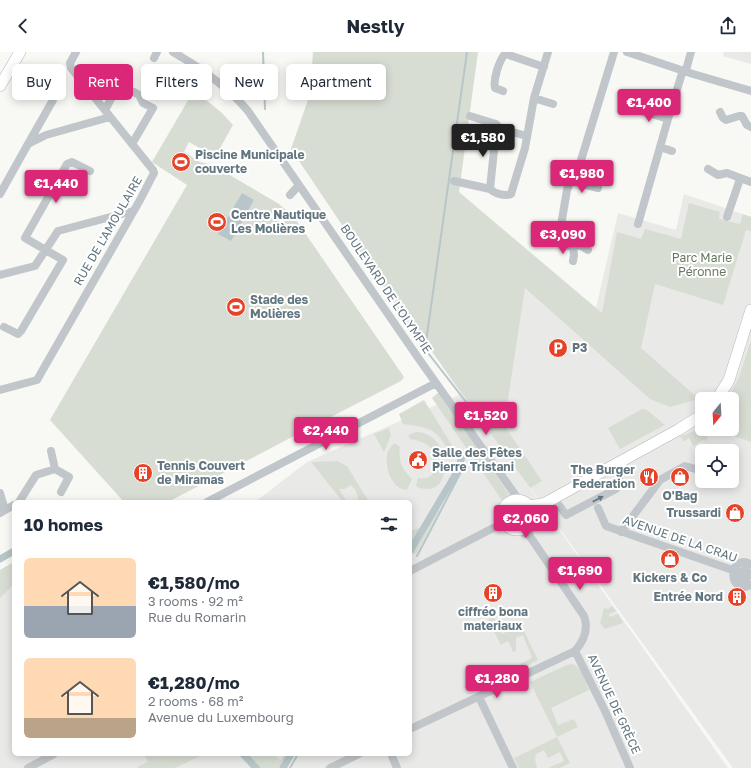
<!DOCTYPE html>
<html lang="en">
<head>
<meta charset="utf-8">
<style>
	body { margin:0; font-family:"Golos Text",sans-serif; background:#f2f2f3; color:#1f2937; height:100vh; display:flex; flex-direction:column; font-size:15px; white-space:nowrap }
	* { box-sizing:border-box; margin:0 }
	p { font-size:13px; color:#747a83 }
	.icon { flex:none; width:22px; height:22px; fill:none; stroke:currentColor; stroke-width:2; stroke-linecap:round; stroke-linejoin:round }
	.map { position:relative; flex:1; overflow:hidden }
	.panel { position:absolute; left:12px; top:448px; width:400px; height:256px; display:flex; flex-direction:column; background:#fff; border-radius:6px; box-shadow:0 2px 10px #0003 }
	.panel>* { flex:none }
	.banner { position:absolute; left:12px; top:12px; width:400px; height:36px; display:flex; gap:8px }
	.needle { width:26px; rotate:198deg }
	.controls { position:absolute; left:695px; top:340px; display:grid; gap:8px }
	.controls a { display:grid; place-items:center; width:44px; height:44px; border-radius:6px; background:#fff; box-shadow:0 2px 10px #0003; font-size:20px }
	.price { position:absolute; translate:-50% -34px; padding:0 9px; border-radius:4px; background:#db2777; color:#fff; font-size:13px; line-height:26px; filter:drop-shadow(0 1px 2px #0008) }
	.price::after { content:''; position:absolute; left:50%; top:24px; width:12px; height:9px; margin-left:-6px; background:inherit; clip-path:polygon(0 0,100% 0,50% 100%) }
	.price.on { background:#222; color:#fff }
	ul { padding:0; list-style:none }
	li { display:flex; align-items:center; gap:12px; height:100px; padding:0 12px }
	li span { display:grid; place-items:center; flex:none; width:112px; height:80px; border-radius:6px; color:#555 }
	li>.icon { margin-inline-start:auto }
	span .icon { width:48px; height:48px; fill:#fffc; stroke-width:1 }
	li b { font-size:17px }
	h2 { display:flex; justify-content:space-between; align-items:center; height:48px; padding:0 12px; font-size:17px }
	.chip { padding:0 14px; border-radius:6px; background:#fff; box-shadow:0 2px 10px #0003; font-size:14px; line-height:36px }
	.chip.on { background:#db2777; color:#fff }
	header { display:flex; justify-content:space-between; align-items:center; height:52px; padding:0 12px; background:#fff; font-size:18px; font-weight:700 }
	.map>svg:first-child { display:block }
	.built { fill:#e9e9e8; fill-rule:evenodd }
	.green { fill:#d8ddd4 }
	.water { fill:#b8c6c9 }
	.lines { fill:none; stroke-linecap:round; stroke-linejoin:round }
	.stream { stroke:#b8c6c9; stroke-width:2 }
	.canal { stroke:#b8c6c9; stroke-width:7 }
	.street-tunnel { stroke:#d2d8d8; stroke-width:8; stroke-dasharray:8 4; stroke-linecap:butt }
	.secondary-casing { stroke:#b0b8bc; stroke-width:12 }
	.street { stroke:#c0c6c9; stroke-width:8 }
	.secondary { stroke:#fff; stroke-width:11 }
	.oneway { fill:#627680 }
	.labels { text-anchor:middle; stroke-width:4; stroke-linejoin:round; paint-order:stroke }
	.poi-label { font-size:12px; font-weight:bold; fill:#627680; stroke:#fff; text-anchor:start }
	.street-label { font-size:12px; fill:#627680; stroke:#fff }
	.park-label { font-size:12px; fill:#677861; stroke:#fff }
</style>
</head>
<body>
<header><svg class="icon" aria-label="back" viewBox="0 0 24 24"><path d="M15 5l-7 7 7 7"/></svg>Nestly<svg class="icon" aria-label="share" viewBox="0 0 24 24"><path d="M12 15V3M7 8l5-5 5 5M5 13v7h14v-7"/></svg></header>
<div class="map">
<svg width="751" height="716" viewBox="0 0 751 716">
	<rect width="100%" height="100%" fill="#f8f8f5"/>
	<!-- built -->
	<path class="built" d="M724,0H751V12L723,4Z
		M684,142L751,165V716H733L507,404L728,716H0V518L14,510V702H410V450H255L307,410L461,342L433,301L456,145L596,256L618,161L676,178ZM702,347H732V377H702ZM702,399H732V429H702Z"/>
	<!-- green -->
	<path class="green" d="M313,0H478L459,140L602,261L617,180L641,187L645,177L681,187L689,151L720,160L719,167L740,172L743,162L751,165V179L746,178L723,253L655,232L641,296L699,347L670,355L650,347L525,236L504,373L542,429L530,436L433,301L417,285L291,97L310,42Z
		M194,38L222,61L233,73L215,105L189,90L184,100L200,110L213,113L279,152L294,165L404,325L401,329L325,368L311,378L301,364L296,376H294V384L168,450H124L50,368L187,133L152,110Z
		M751,288V390L714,377H732V347H727L739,325Z
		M440,339L510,444L505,448L501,447L432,346Z
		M424,348L456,400L450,402C437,376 430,376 403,372L399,362Z
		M642,357L647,358L665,373L620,397L608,376Z
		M389,376L391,383L384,400L374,382Z
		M694,379L708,384L706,389L703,388L693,394L689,386L683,390L682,386L679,385Z
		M416,380C429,380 440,390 443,402L436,406C432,393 423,389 410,387L408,383Z
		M394,391L400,395C398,409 402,417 412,427L407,438C404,437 400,437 398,435C389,428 385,412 387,402C388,398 392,394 394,391Z
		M337,409L347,414L369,450H359L356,439L351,433L345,437H339L347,450H343L311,410Z
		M444,411C446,416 443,429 438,433C433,438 422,438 416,434L418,426C428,428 433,424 436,414L441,413Z
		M436,458L439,459L416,502L413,501L410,505V479L422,475Z
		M14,510V532L0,546V518Z
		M612,554L616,559L609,562L610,565L618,562L623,571L605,577L600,571L604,556L608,557Z
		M493,564L502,582L521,573L538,608L521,617L520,612L532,606L523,583L516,586V599L513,600L508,589L501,593L488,568Z
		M591,601L596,612H598L600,616L595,619L597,625H599L602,630L610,627L612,630L600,637L588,610Z
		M573,612C582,616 585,629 589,638L551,656L558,673L574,667L578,675L557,685L530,630L567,613Z
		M557,685L570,711L560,716H548L564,709L560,700L548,706L544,698L535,703L536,705L535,707L537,716H519L514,706Z
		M144,702H204L175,716H138L137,715L148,710Z
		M245,702H271L281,708L284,702H289L281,716H258Z"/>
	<!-- water -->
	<path class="water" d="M242,141L254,148L231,189L218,182Z"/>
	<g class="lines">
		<!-- stream -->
		<path class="stream" d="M263,0L265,57
			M467,0L425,297L480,368
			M417,504L463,416
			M290,716L298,702"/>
		<!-- canal -->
		<path class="canal" d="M410,499L457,420L462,405
			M0,507L14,499
			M243,702L256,716
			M283,716L291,702"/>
		<!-- street-tunnel -->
		<path class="street-tunnel" d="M737,547L738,543"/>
		<!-- secondary casing -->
		<g class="secondary-casing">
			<path id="secondary" d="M0,34L20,0
				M717,347L729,328L751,258
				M502 463a15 15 0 1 1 30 0a15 15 0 1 1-30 0Z
				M529,454L542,452L547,450L678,378L702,363"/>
		</g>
		<!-- street -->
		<path class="street" d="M173,0C201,16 227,34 248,59L419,307L519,448
			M627,0L693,22L751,39
			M154,6L157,0
			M686,18L691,0
			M503,39L495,36C493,27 499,10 504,3L506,2L544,15
			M534,46L553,52
			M636,57L668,67
			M105,58L122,26
			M720,60L723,66L726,68L739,64H742L747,73L751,75
			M470,64L496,72L501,77L527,84
			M28,92L53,48
			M132,92L153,56L143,51L139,43L134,40
			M660,95L672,99
			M708,117L718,123L727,121L751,130
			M575,128L582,132L598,136
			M454,129L490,137C494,141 505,145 511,142L525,96L534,46L548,0
			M490,137L494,98L501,77
			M0,142L28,92L46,83L110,65
			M290,143L299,133
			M727,165L740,127
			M638,172L668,67L683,18
			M573,195L574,203L573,209
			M588,198L580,193C572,196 563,195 559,185L567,138L570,130L575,128L614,0
			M0,223L35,214L58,179L133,159
			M4,275L18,282L21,279L63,208L25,186L67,112L72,110L90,119
			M0,338L37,328L140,148L154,121L153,118L71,16L70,11L76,0
			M51,399L55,417
			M0,441L5,458L0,461
			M554,446L566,463L616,437L619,429L620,409
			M19,450L36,423L55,417L69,425L61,440
			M207,450L436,331
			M598,456L606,474L741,521
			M5,458L14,453
			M497,474L502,465
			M516,478L529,483
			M621,480L660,428L685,414L702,419
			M529,483L530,469
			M751,512C728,501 727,544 751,533
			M746,517L748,521L747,526L743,527L741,524L743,519Z
			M410,519L497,474L506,473
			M575,599L605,659L630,716
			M479,645L513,716
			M410,677L575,599C584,589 589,578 584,564L529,483
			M391,702L397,716
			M28,716L54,702
			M330,716L359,702"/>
		<!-- secondary -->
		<use href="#secondary" class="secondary"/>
	</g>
	<!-- one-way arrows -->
	<defs><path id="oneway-solid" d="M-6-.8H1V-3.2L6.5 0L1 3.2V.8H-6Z"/></defs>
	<use class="oneway" href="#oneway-solid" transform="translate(598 447) rotate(-28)"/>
	<!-- icons -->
	<defs>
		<g id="stadium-disc" transform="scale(1)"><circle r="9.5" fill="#e54228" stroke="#fff"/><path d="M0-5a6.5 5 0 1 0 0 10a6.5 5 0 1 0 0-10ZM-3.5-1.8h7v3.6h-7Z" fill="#fff"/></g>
		<g id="parking-disc" transform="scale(1)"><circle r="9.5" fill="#e54228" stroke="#fff"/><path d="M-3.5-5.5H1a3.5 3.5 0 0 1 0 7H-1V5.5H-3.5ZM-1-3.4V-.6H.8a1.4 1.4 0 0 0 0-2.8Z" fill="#fff"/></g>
		<g id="civic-disc" transform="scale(1)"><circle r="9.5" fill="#e54228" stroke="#fff"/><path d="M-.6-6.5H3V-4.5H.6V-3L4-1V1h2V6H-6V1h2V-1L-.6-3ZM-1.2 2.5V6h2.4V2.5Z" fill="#fff"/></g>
		<g id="building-disc" transform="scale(1)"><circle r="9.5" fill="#e54228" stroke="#fff"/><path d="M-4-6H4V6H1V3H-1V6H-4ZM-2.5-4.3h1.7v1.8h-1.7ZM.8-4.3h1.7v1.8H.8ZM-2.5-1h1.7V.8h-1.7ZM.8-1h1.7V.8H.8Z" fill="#fff"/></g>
		<g id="restaurant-disc" transform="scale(1)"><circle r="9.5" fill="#e54228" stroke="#fff"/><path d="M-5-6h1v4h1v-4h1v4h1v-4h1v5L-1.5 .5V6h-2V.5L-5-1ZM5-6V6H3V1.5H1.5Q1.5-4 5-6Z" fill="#fff"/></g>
		<g id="shop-disc" transform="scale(1)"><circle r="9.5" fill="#e54228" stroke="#fff"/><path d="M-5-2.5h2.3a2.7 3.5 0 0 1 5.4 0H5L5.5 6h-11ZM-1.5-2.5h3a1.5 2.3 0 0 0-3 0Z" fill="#fff"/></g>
	</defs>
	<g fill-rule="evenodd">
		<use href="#stadium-disc" x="181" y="110"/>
		<use href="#stadium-disc" x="217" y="170"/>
		<use href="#stadium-disc" x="236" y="255"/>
		<use href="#parking-disc" x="558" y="296"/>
		<use href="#civic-disc" x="418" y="408"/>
		<use href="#building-disc" x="143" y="421"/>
		<use href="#restaurant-disc" x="649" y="425"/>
		<use href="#shop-disc" x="680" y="425"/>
		<use href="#shop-disc" x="735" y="461"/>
		<use href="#shop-disc" x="670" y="507"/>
		<use href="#building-disc" x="493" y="541"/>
		<use href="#building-disc" x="737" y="545"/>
	</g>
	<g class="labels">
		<!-- poi labels -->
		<g class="poi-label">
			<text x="195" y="107">Piscine Municipale<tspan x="195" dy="14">couverte</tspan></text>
			<text x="231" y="167">Centre Nautique<tspan x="231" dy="14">Les Molières</tspan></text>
			<text x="250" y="252">Stade des<tspan x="250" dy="14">Molières</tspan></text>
			<text x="572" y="300">P3</text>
			<text x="432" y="405">Salle des Fêtes<tspan x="432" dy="14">Pierre Tristani</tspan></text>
			<text x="157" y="418">Tennis Couvert<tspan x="157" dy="14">de Miramas</tspan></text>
			<text x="635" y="422" text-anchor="end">The Burger<tspan x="635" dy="14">Federation</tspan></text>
			<text x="680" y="448" text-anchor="middle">O'Bag</text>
			<text x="721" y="465" text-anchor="end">Trussardi</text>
			<text x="670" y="530" text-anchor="middle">Kickers &amp; Co</text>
			<text x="723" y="549" text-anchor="end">Entrée Nord</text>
			<text x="493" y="564" text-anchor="middle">ciffréo bona<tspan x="493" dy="14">materiaux</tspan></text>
		</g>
		<!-- street labels -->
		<g class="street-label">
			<text transform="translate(108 179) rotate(-60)" y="4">RUE DE L'AMOULAIRE</text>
			<text transform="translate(386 237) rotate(56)" y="4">BOULEVARD DE L'OLYMPIE</text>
			<text transform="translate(680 487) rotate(19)" y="4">AVENUE DE LA CRAU</text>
			<text transform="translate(614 652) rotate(65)" y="4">AVENUE DE GRÈCE</text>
		</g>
		<!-- park labels -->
		<g class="park-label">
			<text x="702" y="210">Parc Marie<tspan x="702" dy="14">Péronne</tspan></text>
		</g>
	</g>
</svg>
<div class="controls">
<a><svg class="needle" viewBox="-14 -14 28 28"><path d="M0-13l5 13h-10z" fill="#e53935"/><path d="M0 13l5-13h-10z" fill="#747a83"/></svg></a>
<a><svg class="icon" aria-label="locate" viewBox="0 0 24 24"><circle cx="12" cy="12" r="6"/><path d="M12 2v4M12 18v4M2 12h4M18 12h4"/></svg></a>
</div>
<b class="price" style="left:649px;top:71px">€1,400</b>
<b class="price on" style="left:483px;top:106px">€1,580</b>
<b class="price" style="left:582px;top:142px">€1,980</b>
<b class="price" style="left:56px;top:152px">€1,440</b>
<b class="price" style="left:563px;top:203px">€3,090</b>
<b class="price" style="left:486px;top:384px">€1,520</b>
<b class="price" style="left:326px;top:399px">€2,440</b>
<b class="price" style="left:526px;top:487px">€2,060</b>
<b class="price" style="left:580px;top:539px">€1,690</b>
<b class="price" style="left:497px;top:647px">€1,280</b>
<div class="banner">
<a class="chip">Buy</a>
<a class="chip on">Rent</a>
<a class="chip">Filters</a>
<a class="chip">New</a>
<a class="chip">Apartment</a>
</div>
<section class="panel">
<h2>10 homes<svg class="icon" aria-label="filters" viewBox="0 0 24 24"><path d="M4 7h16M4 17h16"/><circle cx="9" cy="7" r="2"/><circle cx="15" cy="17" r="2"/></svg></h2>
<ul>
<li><span style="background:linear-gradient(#ffd9b3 60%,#9aa5b1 0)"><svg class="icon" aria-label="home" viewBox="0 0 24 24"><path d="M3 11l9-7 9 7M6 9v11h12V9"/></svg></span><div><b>€1,580/mo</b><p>3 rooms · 92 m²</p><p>Rue du Romarin</p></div></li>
<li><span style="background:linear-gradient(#ffd9b3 75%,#b9a48a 0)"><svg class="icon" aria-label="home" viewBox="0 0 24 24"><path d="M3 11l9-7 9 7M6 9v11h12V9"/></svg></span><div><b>€1,280/mo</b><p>2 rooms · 68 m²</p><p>Avenue du Luxembourg</p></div></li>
</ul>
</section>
</div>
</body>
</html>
